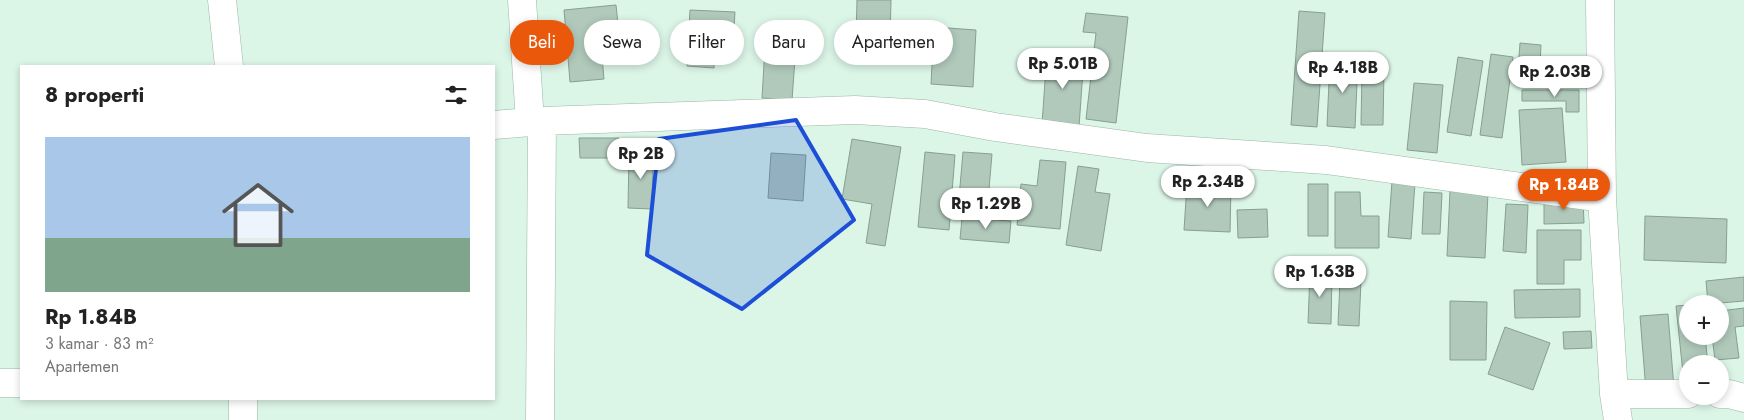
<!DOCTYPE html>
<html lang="id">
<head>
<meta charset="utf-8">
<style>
	body { margin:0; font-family:Jost,sans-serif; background:#f6f6f6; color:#222; height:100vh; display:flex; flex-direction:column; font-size:19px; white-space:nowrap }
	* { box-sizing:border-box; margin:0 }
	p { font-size:16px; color:#767676 }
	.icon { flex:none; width:28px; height:28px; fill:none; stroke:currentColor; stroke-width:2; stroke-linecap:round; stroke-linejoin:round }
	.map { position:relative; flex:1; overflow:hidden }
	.drawer { position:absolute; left:20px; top:65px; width:475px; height:335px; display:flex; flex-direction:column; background:#fff; border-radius:0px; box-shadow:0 2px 8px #0003 }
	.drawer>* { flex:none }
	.guide { position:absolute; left:510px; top:20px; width:475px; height:45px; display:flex; gap:10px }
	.controls { position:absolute; left:1679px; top:295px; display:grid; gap:10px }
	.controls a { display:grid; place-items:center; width:50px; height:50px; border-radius:50%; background:#fff; box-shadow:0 2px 8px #0003; font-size:25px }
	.price { position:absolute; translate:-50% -42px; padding:0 11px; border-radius:18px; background:#fff; color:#222; font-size:16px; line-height:32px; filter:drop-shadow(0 1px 2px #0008) }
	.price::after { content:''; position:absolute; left:50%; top:30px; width:15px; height:11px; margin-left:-8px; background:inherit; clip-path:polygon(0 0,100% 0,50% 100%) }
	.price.active { background:#ea580c; color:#fff }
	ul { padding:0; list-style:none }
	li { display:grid; align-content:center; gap:10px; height:265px; padding:0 25px }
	li span { display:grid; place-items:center; height:155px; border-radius:0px; color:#555 }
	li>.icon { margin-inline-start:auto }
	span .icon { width:90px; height:90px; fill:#fffc; stroke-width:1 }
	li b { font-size:21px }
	h2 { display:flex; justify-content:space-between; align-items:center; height:60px; padding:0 25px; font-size:21px }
	.tag { padding:0 18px; border-radius:22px; background:#fff; box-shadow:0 2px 8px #0003; font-size:18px; line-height:45px }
	.tag.active { background:#ea580c; color:#fff }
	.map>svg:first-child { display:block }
	.building { fill:#b0c9bb; stroke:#879f91 }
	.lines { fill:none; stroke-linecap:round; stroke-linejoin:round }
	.minor-casing { stroke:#9db5a7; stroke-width:29 }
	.minor { stroke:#fff; stroke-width:28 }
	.marked { fill:#1d4ed8; fill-opacity:0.2; stroke:#1d4ed8; stroke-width:4; stroke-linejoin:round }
</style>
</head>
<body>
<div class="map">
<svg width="1744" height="420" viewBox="0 0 1744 420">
	<rect width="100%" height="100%" fill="#dbf5e7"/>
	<!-- building -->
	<path class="building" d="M857,0H891L890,40L856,39Z
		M616,5L619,34L600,35L604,79L570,82L564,10Z
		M690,10L735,12L733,44L715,43L714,68L687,66Z
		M1299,11L1325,13L1317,127L1291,125Z
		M1086,13L1128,17L1116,123L1086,119L1096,33L1083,32Z
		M934,27L976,30L973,87L931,84Z
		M766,30L797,32L792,100L762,98Z
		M1520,43L1541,45L1540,64L1562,65L1561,87L1517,85Z
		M1047,53L1084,56L1079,127L1042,124Z
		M1491,54L1513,57L1502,138L1480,135Z
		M1458,57L1483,61L1471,136L1447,132Z
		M1330,60L1358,61L1355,128L1327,126Z
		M1362,70H1384L1383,125H1361Z
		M1414,83L1443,85L1437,153L1407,150Z
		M1522,90H1579V112H1566V101H1522Z
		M1562,108L1566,162L1522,165L1519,110Z
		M579,138H619V158H580Z
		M852,139L901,147L885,246L866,243L872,204L842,199Z
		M629,152H653L652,209L628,208Z
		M925,152L955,155L949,230L918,227Z
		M963,152L992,154L987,212L958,209Z
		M771,153L806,155L803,201L768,198Z
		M1040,160L1066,162L1060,229L1017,225L1021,184L1037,186Z
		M1078,166L1099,169L1095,192L1110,194L1101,251L1066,245Z
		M1392,181L1415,183L1411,239L1388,237Z
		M1187,184L1231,186L1230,232L1184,230Z
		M1308,184H1328V236H1308Z
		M1450,191L1488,193L1485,258L1447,256Z
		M1335,192H1360L1361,216H1379V248H1335Z
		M1424,192L1442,193L1440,234H1422Z
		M1544,199H1583L1584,223L1544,224Z
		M1506,204L1528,205L1526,253L1503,251Z
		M1267,209L1268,237L1238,238L1237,210Z
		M1645,216L1727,219L1726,263L1644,260Z
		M962,218L1011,221L1009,243L960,239Z
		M1537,230H1581V260H1564V284H1537Z
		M1310,272L1332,273L1331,324L1308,323Z
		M1744,277V301L1708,304L1706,281Z
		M1340,280L1361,281L1359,326L1338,325Z
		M1580,289V317L1515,318L1514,290Z
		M1450,301L1487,302L1486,360H1450Z
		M1688,305V336H1705L1708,364H1688V382L1684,383L1676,306Z
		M1744,308V326L1735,327L1739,358L1715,360L1712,336H1720V311Z
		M1668,314L1674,388L1646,391L1640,316Z
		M1505,327L1550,343L1533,390L1488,374Z
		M1591,331L1592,348L1564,349L1563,332Z"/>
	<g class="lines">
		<!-- minor casing -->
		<g class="minor-casing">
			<path id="minor" d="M222,0L229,66
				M522,0L530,122
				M1600,0L1602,198L1614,394L1618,420
				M494,125L542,121L855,110L925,114L995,127L1147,148L1326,160L1602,198
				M0,383H21
				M1614,394H1688
				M1720,394H1729L1744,398
				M243,399V420
				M540,420L542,121"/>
		</g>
		<!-- minor -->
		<use href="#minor" class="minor"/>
	</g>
	<!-- marked area -->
	<path class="marked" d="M796,120L854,220L742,309L647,255L659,139Z"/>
</svg>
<div class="controls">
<a>+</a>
<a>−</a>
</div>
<b class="price" style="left:1063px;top:90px">Rp 5.01B</b>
<b class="price" style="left:1343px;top:94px">Rp 4.18B</b>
<b class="price" style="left:1555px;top:98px">Rp 2.03B</b>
<b class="price" style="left:641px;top:180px">Rp 2B</b>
<b class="price" style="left:1208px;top:208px">Rp 2.34B</b>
<b class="price active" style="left:1564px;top:211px">Rp 1.84B</b>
<b class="price" style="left:986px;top:230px">Rp 1.29B</b>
<b class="price" style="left:1320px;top:298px">Rp 1.63B</b>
<div class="guide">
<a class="tag active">Beli</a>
<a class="tag">Sewa</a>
<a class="tag">Filter</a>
<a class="tag">Baru</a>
<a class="tag">Apartemen</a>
</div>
<section class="drawer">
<h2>8 properti<svg class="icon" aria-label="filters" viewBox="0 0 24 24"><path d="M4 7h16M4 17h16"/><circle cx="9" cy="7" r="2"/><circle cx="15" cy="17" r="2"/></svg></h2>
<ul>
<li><span style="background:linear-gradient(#a9c7e8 65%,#7fa58c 0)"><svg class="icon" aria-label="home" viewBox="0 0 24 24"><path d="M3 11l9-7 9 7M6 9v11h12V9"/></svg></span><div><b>Rp 1.84B</b><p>3 kamar · 83 m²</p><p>Apartemen</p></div></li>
</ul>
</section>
</div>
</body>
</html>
